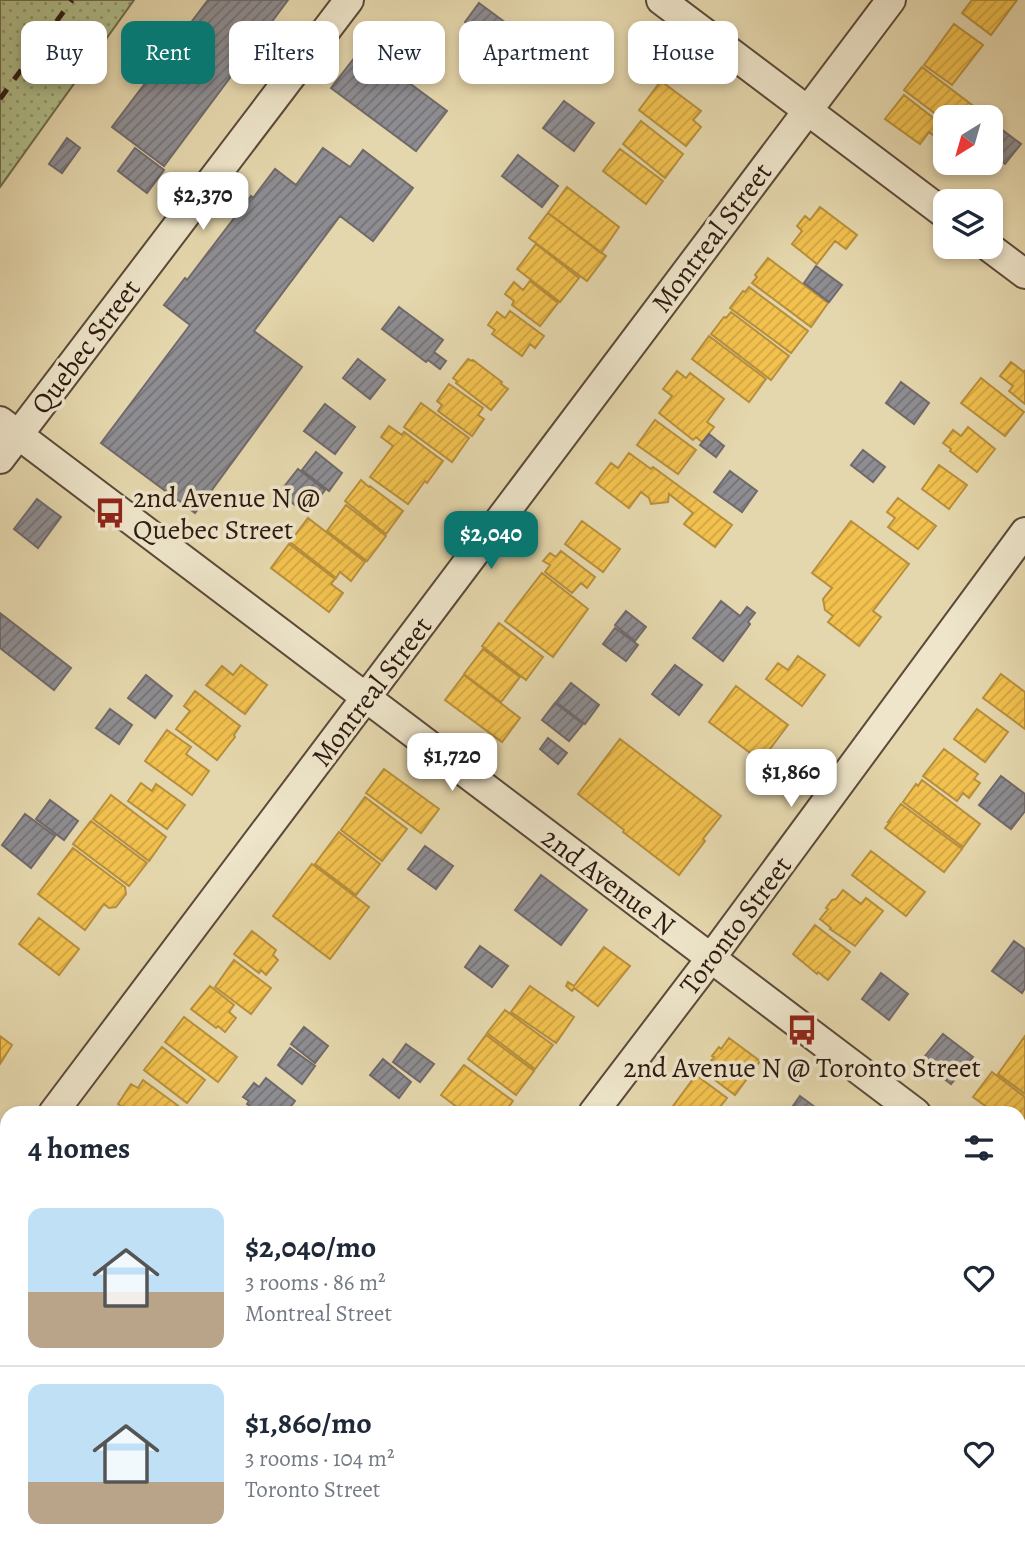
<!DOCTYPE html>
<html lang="en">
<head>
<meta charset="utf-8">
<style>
	body { margin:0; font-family:Alegreya,serif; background:#f2f2f3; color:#1f2937; height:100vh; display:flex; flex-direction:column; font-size:26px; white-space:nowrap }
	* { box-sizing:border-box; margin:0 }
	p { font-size:23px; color:#747a83 }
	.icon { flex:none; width:38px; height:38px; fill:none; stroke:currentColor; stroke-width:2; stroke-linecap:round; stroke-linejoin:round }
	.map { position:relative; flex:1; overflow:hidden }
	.details { position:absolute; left:0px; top:1106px; width:1026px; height:448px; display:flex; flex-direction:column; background:#fff; border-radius:21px 21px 0 0; box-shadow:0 4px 10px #0003 }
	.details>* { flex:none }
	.guide { position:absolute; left:21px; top:21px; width:984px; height:63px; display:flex; gap:14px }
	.needle { width:46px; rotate:217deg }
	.buttons { position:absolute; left:933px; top:105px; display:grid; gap:14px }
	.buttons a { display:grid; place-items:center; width:70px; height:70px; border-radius:14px; background:#fff; box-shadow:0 4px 10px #0003; font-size:35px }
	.price { position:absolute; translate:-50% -60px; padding:0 16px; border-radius:14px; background:#fff; color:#222; font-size:23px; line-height:46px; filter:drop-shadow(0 2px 4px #0008) }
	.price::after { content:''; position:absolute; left:50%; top:42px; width:21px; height:16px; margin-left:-10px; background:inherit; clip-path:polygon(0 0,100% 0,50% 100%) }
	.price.current { background:#0f766e; color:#fff }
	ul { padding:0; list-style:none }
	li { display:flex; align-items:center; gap:21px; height:175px; padding:0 28px }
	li+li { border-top:2px solid #e0e1e3 }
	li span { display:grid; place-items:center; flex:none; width:196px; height:140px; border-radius:14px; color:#555 }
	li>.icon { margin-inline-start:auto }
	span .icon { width:84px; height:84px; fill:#fffc; stroke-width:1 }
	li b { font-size:30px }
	h2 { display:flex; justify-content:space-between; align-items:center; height:84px; padding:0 28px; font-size:30px }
	.chip { padding:0 24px; border-radius:14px; background:#fff; box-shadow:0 4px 10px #0003; font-size:24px; line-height:63px }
	.chip.current { background:#0f766e; color:#fff }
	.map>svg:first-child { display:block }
	.grass { fill:url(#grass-dots); stroke:#6f6c4f; stroke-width:2 }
	.park { fill:#b1bf8c; stroke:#6f6c4f; stroke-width:2 }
	.homes { fill:url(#homes-hatch); stroke:#b78f3c; stroke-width:2 }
	.industry { fill:url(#industry-hatch); stroke:#706a6c; stroke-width:2 }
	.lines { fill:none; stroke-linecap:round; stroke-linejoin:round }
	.minor-casing { stroke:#5b4939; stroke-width:32 }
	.minor { stroke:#eee5ca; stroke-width:28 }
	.rail { stroke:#2d1a12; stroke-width:5; stroke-dasharray:12 12; stroke-linecap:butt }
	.labels { text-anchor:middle; stroke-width:7; stroke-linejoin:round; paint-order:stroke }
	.street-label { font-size:28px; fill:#2d1a12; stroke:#eee5ca }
	.poi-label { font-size:28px; fill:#2d1a12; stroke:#eee5ca; text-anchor:start }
</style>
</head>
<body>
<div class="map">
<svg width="1025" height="1554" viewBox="0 0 1025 1554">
	<defs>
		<pattern id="grass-dots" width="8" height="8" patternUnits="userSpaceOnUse" patternTransform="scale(1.75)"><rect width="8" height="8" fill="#b1bf8c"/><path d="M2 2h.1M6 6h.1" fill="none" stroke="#909a71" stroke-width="1.8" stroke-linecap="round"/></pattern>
		<pattern id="homes-hatch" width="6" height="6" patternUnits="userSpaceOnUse" patternTransform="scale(1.75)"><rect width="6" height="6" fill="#f2c14e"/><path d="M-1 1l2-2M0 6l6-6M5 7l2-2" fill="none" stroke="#d0a543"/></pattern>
		<pattern id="industry-hatch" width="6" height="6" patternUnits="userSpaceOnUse" patternTransform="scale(1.75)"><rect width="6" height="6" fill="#8d8d92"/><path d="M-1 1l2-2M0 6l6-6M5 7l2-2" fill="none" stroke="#747276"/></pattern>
	</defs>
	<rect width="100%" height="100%" fill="#e5d7ad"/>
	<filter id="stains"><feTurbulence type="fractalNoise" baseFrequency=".00286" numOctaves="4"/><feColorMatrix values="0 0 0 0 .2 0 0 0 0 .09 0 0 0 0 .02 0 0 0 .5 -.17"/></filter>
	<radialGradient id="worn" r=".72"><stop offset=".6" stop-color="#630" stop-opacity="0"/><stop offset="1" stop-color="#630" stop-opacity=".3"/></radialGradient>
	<!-- grass -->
	<path class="grass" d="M0,0H134L0,187Z"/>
	<!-- park -->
	<path class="park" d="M0,1375L7,1381V1473L0,1483Z"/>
	<!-- homes -->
	<path class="homes" d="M972,0H1017L991,35L962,13Z
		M954,24L983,45L952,85L924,65Z
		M922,67L976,108L969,117H960L954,112L950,117H945V121L904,90Z
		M661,81L701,111L693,120L701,127L686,146L639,110Z
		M904,95L945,127L937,138L929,132L920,144L885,119Z
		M641,121L683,154L665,178L623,144Z
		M620,149L663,181L646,204L603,171Z
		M567,187L619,227L601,253L548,213Z
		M820,207L857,235L846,249L835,241L817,264L792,244L802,231L797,226L805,216L810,220Z
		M548,213L606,256L587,281L529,238Z
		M536,244L579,278L560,302L517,269Z
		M768,258L828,303L811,327L752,283L757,277L755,275Z
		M530,281L558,303L540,326L512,305L514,301L505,294L514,282L523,290Z
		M749,287L808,331L791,353L730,308L743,291L745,292Z
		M510,311L544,336L535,348L530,344L522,356L492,334L495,330L488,325L497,312L505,318Z
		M731,312L789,356L771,380L711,334L724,317L726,318Z
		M709,336L766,379L749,402L692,359Z
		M468,359L472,361L473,360L502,382L501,384L508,389L491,410L456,383L457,381L453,378Z
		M1011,362L1024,372L1025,370V404L1009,391L1013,386L1000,376Z
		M677,371L686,378L690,373L724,399L707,422L714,427L702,442L696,437L693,440L659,413L672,396L663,389Z
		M981,378L1024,412L1005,436L961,403Z
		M449,384L483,408L478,415L484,419L472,436L438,411L442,405L437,401Z
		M421,403L469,438L452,462L404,427Z
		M655,420L696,450L678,474L637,445Z
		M389,426L402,435L404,432L443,461L427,483L425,481L408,504L370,477L393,446L381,437Z
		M968,427L995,449L977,472L950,451L951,449L943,443L953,430L961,436Z
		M629,453L651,469L653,467L732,525L715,547L684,524L693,513L669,494L668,502L651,504L649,498L641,492L629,508L596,483L611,463L618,468Z
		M939,465L967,485L949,509L922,489Z
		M361,480L369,487L370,486L403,511L386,534L345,501Z
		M898,498L936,526L918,549L888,527L895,518L887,512Z
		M346,505L386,536L367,561L327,531Z
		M308,518L365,562L351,581L340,572L336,578L290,542Z
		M582,521L620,549L603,572L565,544Z
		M851,521L909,564L873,611L881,617L859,646L828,622L833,616L825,610L823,599L832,588L812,573Z
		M289,544L335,579L331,584L343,593L329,612L271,568Z
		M561,551L595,577L587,588L581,583L572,593L545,572L550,565L543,561L550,553L556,557Z
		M542,573L588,609L553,657L505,621Z
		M499,623L543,657L526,680L482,646Z
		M483,649L520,677L501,702L464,674Z
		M798,656L825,675L802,706L766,679L778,663L788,670Z
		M241,665L267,685L245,714L206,685L222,666L233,675Z
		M1001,674L1025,692V729L983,698Z
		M464,675L520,718L502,742L445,700Z
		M736,686L788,725L761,761L709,722Z
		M195,691L240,726L234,735L235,737L217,760L176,729L190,711L184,706Z
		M977,709L1008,732L985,762L954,739Z
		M167,730L191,747L186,754L209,771L192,795L145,761Z
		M620,739L721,816L703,839L705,841L679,875L623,832L624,830L578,794Z
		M944,749L978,774L974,779L980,783L969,798L963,793L957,801L923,776Z
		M384,769L439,809L421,833L366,793Z
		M922,780L980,824L963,847L903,802L916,784L918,786Z
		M141,783L152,791L156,784L185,805L167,829L128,801Z
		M111,795L166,837L149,861L93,819Z
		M365,797L407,829L382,861L341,830Z
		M901,804L962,849L944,872L885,828L890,822H888Z
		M91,821L147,863L129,886L73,844Z
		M339,832L380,864L356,895L315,864Z
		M73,848L125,887L126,894L116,907L109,908L104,904L85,930L38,894Z
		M871,851L925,892L906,916L852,875Z
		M312,864L369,907L330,959L273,916Z
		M843,890L861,904L866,898L883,911L855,946L830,929L831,928L820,919L828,909L826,908L832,900L836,899Z
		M39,918L79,949L59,975L19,944Z
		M815,925L850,952L828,980L818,972L817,974L793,954Z
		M252,931L276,950L273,955L278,960L266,975L261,970L259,973L234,954Z
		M604,947L630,966L598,1006L574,988L572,991L566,986L568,982L574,986Z
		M234,960L271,988L251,1014L215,987Z
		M210,986L234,1005L229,1012L236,1018L225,1032L218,1026L216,1028L191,1009Z
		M530,986L574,1017L556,1043L511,1012Z
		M505,1010L553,1045L535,1069L487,1033Z
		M184,1017L237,1057L218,1082L165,1042Z
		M486,1035L534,1071L516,1095L468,1059Z
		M0,1036L12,1045L0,1064Z
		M1025,1036V1094L998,1074Z
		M729,1038L760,1061L735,1095L703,1071L714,1057L712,1056L719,1047L721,1049Z
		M162,1047L205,1080L187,1103L144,1070Z
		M464,1065L513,1101L504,1113H465L441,1095Z
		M992,1072L1025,1097V1128L1021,1133L1018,1131V1113H995L973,1097Z
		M696,1075L727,1098L715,1113H668Z
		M143,1080L184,1110L181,1113H130L118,1104L131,1084L138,1088Z
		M7,1250V1286L0,1281V1260Z
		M1018,1399L1025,1404V1433L1021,1438L1018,1436Z
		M81,1547H143L147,1550L144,1554H76Z
		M358,1547H405L399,1554H373L369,1551L366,1554Z
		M649,1547H681L690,1554H643Z
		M896,1547H945L954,1554H905Z"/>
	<!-- industry -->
	<path class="industry" d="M208,0H288L164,166L112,127Z
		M479,3L506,23L492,42L465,22Z
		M362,48L447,111L416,151L331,88Z
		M564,101L594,123L574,151L543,128Z
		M993,123L1021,144L1005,164L990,153V127Z
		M67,138L80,148L62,173L49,164Z
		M135,148L164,170L147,193L118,171Z
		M323,148L350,167L363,150L413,188L373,241L340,216L254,331L302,367L195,513L101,443L190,325L164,305L185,278L187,280L251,196L253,198L275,169L296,185Z
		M518,155L558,186L542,207L502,176Z
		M816,266L842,285L829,302L804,283Z
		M399,307L443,340L434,352L446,361L440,369L428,360L426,362L382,329Z
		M358,359L385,380L370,399L343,378Z
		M901,382L929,403L914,424L886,403Z
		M325,404L355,427L335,454L304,431Z
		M709,434L724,446L716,457L700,445Z
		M863,450L885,467L873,482L851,465Z
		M316,452L342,473L329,491L302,470Z
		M298,469L325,490L307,514L279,493Z
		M730,471L757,491L742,512L714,492Z
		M37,499L61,517L38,548L14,529Z
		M721,601L740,616L747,607L755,613L748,622L750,624L723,661L693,638Z
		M626,611L646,627L635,641L615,625Z
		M0,613L71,668L54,690L0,648Z
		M615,628L638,645L626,661L603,644Z
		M675,665L702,685L679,715L652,694Z
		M146,675L172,696L155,718L128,698Z
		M571,683L599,705L585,724L556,702Z
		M555,703L583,724L569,741L542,720Z
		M110,709L132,725L119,744L96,728Z
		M548,738L567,753L558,764L540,749Z
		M1001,776L1025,794V811L1011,829L979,805Z
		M50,800L78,821L64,840L36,819Z
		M25,814L55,836L31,868L2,845Z
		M425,846L453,866L436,889L408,869Z
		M541,875L587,910L561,945L515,910Z
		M1014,941L1025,949V988L1022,993L992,971Z
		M480,946L508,966L492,987L465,967Z
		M881,973L908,994L889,1020L862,999Z
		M304,1027L328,1046L315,1063L291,1044Z
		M943,1034L973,1057L951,1084L921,1061Z
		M406,1044L434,1064L420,1082L393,1062Z
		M290,1048L315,1066L302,1084L278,1065Z
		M383,1059L411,1082L399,1098L370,1075Z
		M266,1078L295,1101L286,1113H259L247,1104L249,1101L243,1097L254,1083L259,1087Z
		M800,1096L823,1113H788Z
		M558,1547H598L606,1553L604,1554H556L554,1553Z"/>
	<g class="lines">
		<!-- minor casing -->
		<g class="minor-casing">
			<path id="minor" d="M661,0L945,214
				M989,247L1025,274
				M0,421L916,1113
				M0,459L349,0
				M53,1113L891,0
				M593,1113L711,958L1025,532
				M0,1184L7,1175
				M1018,1191L1025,1195
				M1018,1266L1025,1258
				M0,1321L7,1326
				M300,1547L310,1554
				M256,1554L262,1547
				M803,1554L808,1547"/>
		</g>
		<!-- minor -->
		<use href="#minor" class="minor"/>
		<!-- rail -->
		<path class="rail" d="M0,99L72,0"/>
	</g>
	<!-- icons -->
	<defs>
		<g id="bus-bare" transform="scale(2.415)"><path d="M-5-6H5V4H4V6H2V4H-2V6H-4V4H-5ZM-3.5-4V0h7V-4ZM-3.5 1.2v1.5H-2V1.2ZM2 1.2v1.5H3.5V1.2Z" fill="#8f2418" stroke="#eee5ca" stroke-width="2.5" paint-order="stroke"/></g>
	</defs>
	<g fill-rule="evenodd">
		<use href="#bus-bare" x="110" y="513"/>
		<use href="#bus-bare" x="802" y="1030"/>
	</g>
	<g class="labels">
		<!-- street labels -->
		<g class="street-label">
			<text transform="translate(711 237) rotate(-53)" y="10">Montreal Street</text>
			<text transform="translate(85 346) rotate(-53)" y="10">Quebec Street</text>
			<text transform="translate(371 691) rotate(-53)" y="10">Montreal Street</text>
			<text transform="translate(609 881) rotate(37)" y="10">2nd Avenue N</text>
			<text transform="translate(735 925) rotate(-53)" y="10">Toronto Street</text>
		</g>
		<!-- poi labels -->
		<g class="poi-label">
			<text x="133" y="507">2nd Avenue N @<tspan x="133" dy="32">Quebec Street</tspan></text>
			<text x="802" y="1077" text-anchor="middle">2nd Avenue N @ Toronto Street</text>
		</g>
	</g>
	<rect width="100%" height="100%" filter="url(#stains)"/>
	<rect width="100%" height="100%" fill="url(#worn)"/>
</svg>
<div class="buttons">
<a><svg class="needle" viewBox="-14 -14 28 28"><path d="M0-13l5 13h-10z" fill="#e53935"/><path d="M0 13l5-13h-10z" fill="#747a83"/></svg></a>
<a><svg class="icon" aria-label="layers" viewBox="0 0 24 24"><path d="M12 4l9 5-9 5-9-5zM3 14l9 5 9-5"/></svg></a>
</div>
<b class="price" style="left:203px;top:232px">$2,370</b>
<b class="price current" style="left:491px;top:571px">$2,040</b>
<b class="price" style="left:452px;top:793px">$1,720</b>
<b class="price" style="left:791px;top:809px">$1,860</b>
<div class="guide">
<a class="chip">Buy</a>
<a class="chip current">Rent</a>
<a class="chip">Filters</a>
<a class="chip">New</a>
<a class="chip">Apartment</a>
<a class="chip">House</a>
</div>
<section class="details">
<h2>4 homes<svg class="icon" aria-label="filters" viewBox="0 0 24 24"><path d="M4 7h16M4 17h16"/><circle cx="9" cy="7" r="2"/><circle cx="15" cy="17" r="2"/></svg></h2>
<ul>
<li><span style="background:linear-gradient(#bfe0f5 60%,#b9a48a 0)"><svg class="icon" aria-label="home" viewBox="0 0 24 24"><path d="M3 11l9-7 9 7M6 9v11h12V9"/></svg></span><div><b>$2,040/mo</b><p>3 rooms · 86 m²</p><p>Montreal Street</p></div><svg class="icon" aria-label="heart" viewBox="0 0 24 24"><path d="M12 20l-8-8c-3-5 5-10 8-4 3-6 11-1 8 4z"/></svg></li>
<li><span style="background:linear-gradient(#bfe0f5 70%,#b9a48a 0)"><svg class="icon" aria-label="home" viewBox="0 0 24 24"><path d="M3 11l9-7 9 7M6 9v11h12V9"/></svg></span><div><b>$1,860/mo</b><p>3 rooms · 104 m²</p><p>Toronto Street</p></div><svg class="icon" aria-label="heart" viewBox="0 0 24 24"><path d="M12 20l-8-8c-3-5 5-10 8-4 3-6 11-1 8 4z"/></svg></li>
</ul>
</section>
</div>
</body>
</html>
